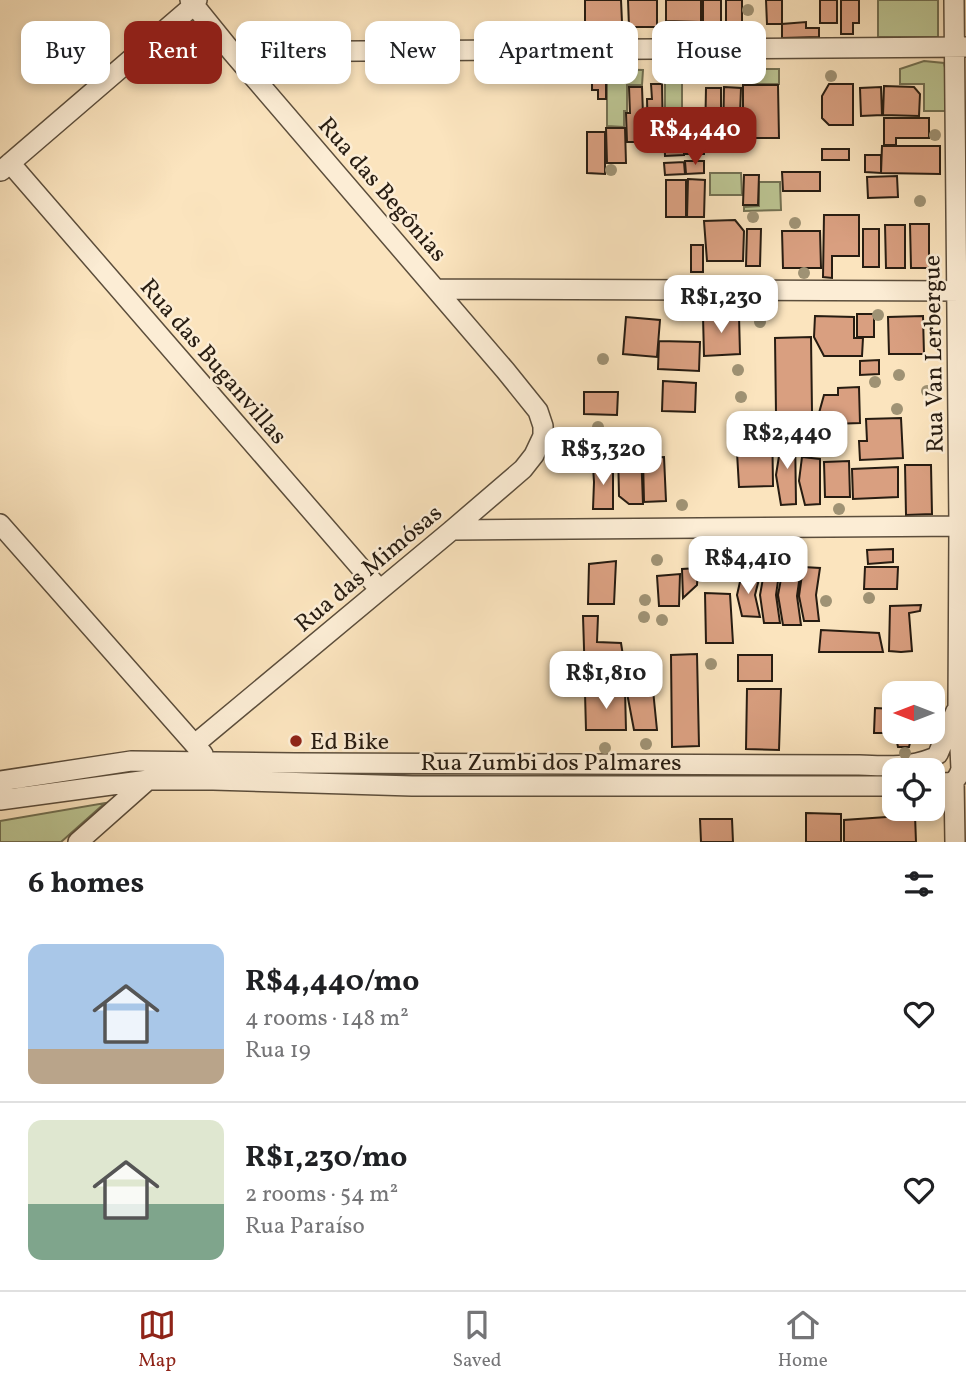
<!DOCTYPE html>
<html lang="en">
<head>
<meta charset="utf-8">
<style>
	body { margin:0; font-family:Vollkorn,serif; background:#f6f6f6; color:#202124; height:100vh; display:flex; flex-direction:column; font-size:26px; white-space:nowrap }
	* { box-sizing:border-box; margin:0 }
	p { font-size:23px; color:#757577 }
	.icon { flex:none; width:38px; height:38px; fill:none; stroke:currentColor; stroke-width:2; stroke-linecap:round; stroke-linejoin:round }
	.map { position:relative; height:842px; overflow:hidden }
	.side { display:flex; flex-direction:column; background:#fff; flex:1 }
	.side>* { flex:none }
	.banner { position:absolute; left:21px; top:21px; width:924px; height:63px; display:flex; gap:14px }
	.needle { width:46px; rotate:270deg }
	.tools { position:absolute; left:882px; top:681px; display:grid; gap:14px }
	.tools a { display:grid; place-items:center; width:63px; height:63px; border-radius:14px; background:#fff; box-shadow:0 4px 10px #0003; font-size:35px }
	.price { position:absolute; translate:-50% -60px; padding:0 16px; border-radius:14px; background:#fff; color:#222; font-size:23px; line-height:46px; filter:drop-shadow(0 2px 4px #0008) }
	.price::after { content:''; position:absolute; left:50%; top:42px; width:21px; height:16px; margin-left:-10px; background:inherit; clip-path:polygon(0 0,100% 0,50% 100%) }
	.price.active { background:#8f2418; color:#fff }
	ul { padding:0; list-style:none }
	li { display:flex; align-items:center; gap:21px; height:175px; padding:0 28px }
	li+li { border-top:2px solid #e0e0e0 }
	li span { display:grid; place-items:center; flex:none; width:196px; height:140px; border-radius:14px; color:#555 }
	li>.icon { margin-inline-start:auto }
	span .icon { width:84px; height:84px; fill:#fffc; stroke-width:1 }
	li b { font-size:30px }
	h2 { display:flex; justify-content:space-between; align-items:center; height:84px; padding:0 28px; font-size:30px }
	.pill { padding:0 24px; border-radius:14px; background:#fff; box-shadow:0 4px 10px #0003; font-size:24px; line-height:63px }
	.pill.active { background:#8f2418; color:#fff }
	.tab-bar { display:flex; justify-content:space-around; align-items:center; height:98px; border-top:2px solid #e0e0e0; background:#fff; font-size:19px; color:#757577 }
	.tab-bar a { display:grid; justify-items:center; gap:4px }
	.tab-bar .active { color:#8f2418 }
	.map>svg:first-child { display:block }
	.green { fill:#bcc593; stroke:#727052; stroke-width:2 }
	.building { fill:#d99f80; stroke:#271c11; stroke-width:2 }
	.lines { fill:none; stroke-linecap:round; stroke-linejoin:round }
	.minor-casing { stroke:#5c4e3c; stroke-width:22 }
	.minor { stroke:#fcedd5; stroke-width:19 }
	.tree { fill:#9f9274 }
	.poi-dot { fill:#8f2418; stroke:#fcedd5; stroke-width:2.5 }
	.labels { text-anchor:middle; stroke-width:5; stroke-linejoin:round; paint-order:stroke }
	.street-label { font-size:24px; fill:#271c11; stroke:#fcedd5 }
	.poi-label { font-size:24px; fill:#271c11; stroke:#fcedd5; text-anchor:start }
</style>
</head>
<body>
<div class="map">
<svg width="966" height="842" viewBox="0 0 966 842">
	<rect width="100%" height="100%" fill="#fbe4be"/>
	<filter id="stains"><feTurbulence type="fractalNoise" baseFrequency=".00286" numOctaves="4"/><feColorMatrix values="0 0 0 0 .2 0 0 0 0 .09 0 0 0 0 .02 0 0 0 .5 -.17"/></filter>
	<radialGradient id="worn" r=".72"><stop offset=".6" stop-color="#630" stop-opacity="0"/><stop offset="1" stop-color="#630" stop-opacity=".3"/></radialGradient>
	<!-- green -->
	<path class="green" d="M878,0H938V37H878Z
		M924,61L944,63L946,72V111H924V84H900V69Z
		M607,69L643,70L642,85H627V111H624V127L607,126Z
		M744,69H779V84H744Z
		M665,70H682V119H665Z
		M710,173H741L742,195H710Z
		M759,182H780L781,210L744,211V207L759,206Z
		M105,803L61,842H0V821Z"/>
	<!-- building -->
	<path class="building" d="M585,0H621L622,22L585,23Z
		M628,0H657V27H629Z
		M666,0H701V22L666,21Z
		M703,0H721V24L703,23Z
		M726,0H742V23H726Z
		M766,0H782V24H767Z
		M820,0H837V23H820Z
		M841,0H859V23H853V34H841Z
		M806,22V28H819V37L782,38V24Z
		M592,68H606V99H598V90H592Z
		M651,84H662L663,141H648L647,99H652Z
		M829,84H853V125H829L822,118V96Z
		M743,85H778L779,138H743Z
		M884,86L914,87L920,94L919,116L883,115Z
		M629,87H642L644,142H627L626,113H630Z
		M724,87L741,88L739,141L723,140Z
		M881,87L882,115L861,116L860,88Z
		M706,88H721V141H705Z
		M884,118H929V138H896V145H884Z
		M703,120L704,154H686L685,121Z
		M664,121H683L684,155L665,156Z
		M606,128H625L626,163H607Z
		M587,132H605V174L587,173Z
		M882,146H940V174L881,173Z
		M822,149H849V160H822Z
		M865,155H881V173L865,172Z
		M685,161H704V173L686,174Z
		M684,162L685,174L665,175L664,163Z
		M782,172H820V191H783Z
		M744,175H759L758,205H743Z
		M897,176L898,197L868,198L867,177Z
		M688,179L705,180L704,217H687Z
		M666,180H686V217H666Z
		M824,215H859V256H832V278L823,277Z
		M735,220L744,231L743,261H707L704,221Z
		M910,224H929V268H911Z
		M885,225H905V268H886Z
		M747,229H761L760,266H746Z
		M863,229H879V267H863Z
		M782,231H820L821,268H783Z
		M691,245H703V272H691Z
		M857,314H874V337H857Z
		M739,315L740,354L704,356L703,316Z
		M815,316L854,317V338H863L862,356H824L814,337Z
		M923,316L924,354H889L888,317Z
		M626,317L660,320L657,357L623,354Z
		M811,337L812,412L776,413L775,338Z
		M659,341L700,342L699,371L658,369Z
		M879,360V374L860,375V361Z
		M663,381L696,383L695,412L662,411Z
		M859,387L860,423L832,424L819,413L824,395H838V388Z
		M584,392H618L617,415L584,414Z
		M772,417L773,486L739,487L735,418Z
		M901,418L903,458L860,460L859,441H867L866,419Z
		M795,433L796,504L781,505L776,475L782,437Z
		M641,450L643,504H629L619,496L618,451Z
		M664,457L666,501L644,502L643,458Z
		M802,457L820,459V504L805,505L799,481Z
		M849,461L850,497H825L824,462Z
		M613,464V509H593L594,482L593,466Z
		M905,465H931L932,514L906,515Z
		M898,467V497L853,499L852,469Z
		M893,549V562L868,564L867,550Z
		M616,561L614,604H588L589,564Z
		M765,567H780L776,595L780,623H764L760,595Z
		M803,567L820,568L816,595L819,621H804L799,596Z
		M865,567H898L897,589H864Z
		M698,568L697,585L683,598L682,569Z
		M783,568H801L797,596L801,625H783L778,595Z
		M742,573H750V578L759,579L755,595L760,617L742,616L737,595Z
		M680,574L679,606H659L657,576Z
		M705,593L730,594L733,643H706Z
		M921,605L920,611L909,613L912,651L901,652L889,651L890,606Z
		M583,616H598L597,642L621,643L624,662L598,663L599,681L585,680Z
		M821,630L879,633L883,652H819Z
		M697,654L699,746L672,747L671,655Z
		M738,655H772V681H738Z
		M630,680H652L657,730H634L627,693Z
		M747,689H781L779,750L746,749Z
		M625,690L626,730H586L585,693Z
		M875,708L894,709V732H914L912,735L909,747H898L895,733H874Z
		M806,813L841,814V842H806Z
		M915,815L916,842H844V820Z
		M700,819H732L733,842H701Z"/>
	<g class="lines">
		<!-- minor casing -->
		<g class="minor-casing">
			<path id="minor" d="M190,0L232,52L505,370L538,411L543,426V436L534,455L523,469L452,530L195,744
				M232,52L965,47
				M10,163L380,590
				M1,171L194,5L197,0
				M437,289L966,291
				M0,524L203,754
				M452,530L966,526
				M938,754L956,711
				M0,781L131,761L295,763L859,765C885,766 908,768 933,758
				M954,781L955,842
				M933,783C947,781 955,788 961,769L958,707L959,526L954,0
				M0,800L148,780H213L412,786H894
				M78,842L148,780"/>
		</g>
		<!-- minor -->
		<use href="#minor" class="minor"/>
	</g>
	<!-- trees -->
	<g class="tree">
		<circle cx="748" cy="10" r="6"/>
		<circle cx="605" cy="38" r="6"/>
		<circle cx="831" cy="76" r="6"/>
		<circle cx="935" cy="135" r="6"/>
		<circle cx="611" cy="170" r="6"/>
		<circle cx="920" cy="201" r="6"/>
		<circle cx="753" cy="217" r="6"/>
		<circle cx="795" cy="223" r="6"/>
		<circle cx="804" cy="273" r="6"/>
		<circle cx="878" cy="315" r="6"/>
		<circle cx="760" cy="322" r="6"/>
		<circle cx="603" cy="359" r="6"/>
		<circle cx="738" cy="370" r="6"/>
		<circle cx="899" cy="375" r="6"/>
		<circle cx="875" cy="382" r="6"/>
		<circle cx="927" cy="391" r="6"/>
		<circle cx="741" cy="397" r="6"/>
		<circle cx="897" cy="409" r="6"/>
		<circle cx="598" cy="427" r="6"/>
		<circle cx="682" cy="505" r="6"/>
		<circle cx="839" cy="509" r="6"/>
		<circle cx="657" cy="560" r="6"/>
		<circle cx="869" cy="598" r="6"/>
		<circle cx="645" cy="600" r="6"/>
		<circle cx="826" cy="601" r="6"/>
		<circle cx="644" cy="617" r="6"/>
		<circle cx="662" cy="620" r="6"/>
		<circle cx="711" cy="664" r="6"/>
		<circle cx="605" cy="670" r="6"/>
		<circle cx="646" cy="744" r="6"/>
		<circle cx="605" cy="748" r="6"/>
		<circle cx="905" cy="753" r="6"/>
	</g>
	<!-- markers -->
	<circle class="poi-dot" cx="296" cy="741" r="7"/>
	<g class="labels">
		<!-- street labels -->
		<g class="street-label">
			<text transform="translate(383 189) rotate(49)" y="8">Rua das Begônias</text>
			<text transform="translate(933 354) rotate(-91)" y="8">Rua Van Lerbergue</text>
			<text transform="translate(214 361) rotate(49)" y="8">Rua das Buganvillas</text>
			<text transform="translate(368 568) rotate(-40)" y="8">Rua das Mimósas</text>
			<text x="551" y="770">Rua Zumbi dos Palmares</text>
		</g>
		<!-- poi labels -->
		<g class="poi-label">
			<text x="310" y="749">Ed Bike</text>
		</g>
	</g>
	<rect width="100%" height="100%" filter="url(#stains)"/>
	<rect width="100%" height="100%" fill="url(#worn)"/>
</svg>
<div class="tools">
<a><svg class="needle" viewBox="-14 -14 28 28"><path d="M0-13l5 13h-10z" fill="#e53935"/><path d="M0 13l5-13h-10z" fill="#757577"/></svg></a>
<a><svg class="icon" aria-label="locate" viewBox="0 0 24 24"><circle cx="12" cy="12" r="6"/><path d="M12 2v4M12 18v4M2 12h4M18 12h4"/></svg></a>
</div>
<b class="price active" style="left:695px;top:167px">R$4,440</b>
<b class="price" style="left:721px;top:335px">R$1,230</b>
<b class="price" style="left:787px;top:471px">R$2,440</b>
<b class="price" style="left:603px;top:487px">R$3,320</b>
<b class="price" style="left:748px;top:596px">R$4,410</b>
<b class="price" style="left:606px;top:711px">R$1,810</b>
<div class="banner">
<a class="pill">Buy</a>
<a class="pill active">Rent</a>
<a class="pill">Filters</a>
<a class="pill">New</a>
<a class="pill">Apartment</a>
<a class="pill">House</a>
</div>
</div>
<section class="side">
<h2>6 homes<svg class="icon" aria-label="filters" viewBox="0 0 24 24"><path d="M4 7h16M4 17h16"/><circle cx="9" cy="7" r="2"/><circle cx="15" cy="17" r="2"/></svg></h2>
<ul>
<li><span style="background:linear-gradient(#a9c7e8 75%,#b9a48a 0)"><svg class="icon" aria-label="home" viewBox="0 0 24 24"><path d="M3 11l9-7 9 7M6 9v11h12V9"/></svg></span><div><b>R$4,440/mo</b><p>4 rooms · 148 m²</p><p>Rua 19</p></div><svg class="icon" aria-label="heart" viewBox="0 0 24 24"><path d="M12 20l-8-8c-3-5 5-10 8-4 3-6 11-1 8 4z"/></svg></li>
<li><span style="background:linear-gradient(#dfe7d0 60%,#7fa58c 0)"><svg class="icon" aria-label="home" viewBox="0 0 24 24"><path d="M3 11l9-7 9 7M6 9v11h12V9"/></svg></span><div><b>R$1,230/mo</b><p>2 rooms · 54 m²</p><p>Rua Paraíso</p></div><svg class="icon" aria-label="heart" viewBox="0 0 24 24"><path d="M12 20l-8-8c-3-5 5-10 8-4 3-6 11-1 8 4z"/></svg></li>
</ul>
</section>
<nav class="tab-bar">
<a class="active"><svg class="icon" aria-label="map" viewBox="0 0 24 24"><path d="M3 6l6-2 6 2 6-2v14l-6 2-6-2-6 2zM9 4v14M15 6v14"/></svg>Map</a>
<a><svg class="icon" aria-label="saved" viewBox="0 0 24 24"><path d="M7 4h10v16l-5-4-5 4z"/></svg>Saved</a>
<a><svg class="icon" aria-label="home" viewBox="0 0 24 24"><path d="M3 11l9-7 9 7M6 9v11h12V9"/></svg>Home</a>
</nav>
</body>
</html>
